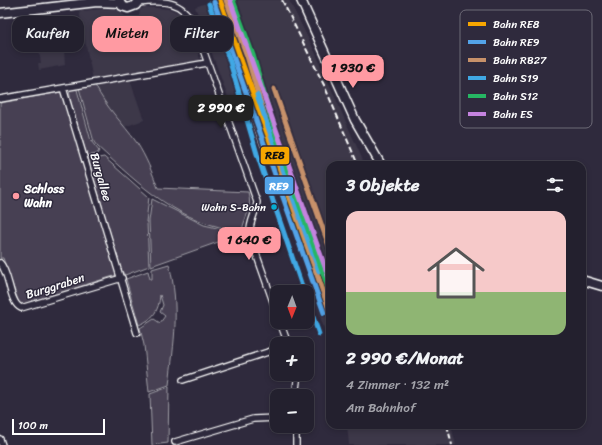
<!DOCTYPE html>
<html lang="de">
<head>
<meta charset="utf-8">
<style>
	body { margin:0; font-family:Sriracha,sans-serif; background:#2b2836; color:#f1f3f6; height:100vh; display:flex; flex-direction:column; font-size:15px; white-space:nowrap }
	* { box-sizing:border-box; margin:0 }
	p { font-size:13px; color:#a3a3aa }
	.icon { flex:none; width:22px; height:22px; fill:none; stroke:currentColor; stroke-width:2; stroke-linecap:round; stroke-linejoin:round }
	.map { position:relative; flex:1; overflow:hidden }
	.panel { position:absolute; left:326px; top:161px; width:260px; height:268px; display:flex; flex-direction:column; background:#23202e; border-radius:12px; box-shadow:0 2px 6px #0003,0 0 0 1px #403e4a }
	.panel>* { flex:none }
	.top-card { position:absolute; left:12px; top:16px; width:254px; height:36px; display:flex; gap:8px }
	.needle { width:26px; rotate:181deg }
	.controls { position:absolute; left:270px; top:285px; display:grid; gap:8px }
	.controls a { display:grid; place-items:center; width:44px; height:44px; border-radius:8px; background:#23202e; box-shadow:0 2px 6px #0003,0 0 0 1px #403e4a; font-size:20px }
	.scale { position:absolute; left:12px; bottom:10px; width:93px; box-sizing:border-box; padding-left:4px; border:2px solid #fff; border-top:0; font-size:11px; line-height:14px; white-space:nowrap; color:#fff; -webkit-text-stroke:3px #2f2a3d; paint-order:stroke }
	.price { position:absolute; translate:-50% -34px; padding:0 9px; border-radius:8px; background:#ff9aa2; color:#111; font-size:13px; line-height:26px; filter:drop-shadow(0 1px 2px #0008) }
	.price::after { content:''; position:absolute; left:50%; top:24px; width:12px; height:9px; margin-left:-6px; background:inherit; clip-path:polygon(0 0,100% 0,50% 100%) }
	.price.active { background:#222; color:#fff }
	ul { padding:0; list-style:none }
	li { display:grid; align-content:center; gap:8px; height:212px; padding:0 20px }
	li span { display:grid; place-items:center; height:124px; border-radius:12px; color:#555 }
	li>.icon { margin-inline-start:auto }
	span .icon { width:72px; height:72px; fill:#fffc; stroke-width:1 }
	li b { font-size:17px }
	h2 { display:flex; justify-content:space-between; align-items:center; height:48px; padding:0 20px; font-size:17px }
	.chip { padding:0 14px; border-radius:12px; background:#23202e; box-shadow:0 2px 6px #0003,0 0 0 1px #403e4a; font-size:14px; line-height:36px }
	.chip.active { background:#ff9aa2; color:#111 }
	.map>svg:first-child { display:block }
	.built { fill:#3c3749 }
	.green { fill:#464152; stroke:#a2a0a8 }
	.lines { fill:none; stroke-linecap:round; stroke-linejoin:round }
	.street-casing { stroke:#fff; stroke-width:8 }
	.secondary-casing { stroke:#fff; stroke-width:11 }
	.street { stroke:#2f2a3d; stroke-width:5.5 }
	.secondary { stroke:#2f2a3d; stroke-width:8 }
	.rail { stroke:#fff; stroke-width:2; stroke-dasharray:6 3; stroke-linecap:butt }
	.rail-1-casing { stroke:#2f2a3d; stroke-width:8 }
	.rail-2-casing { stroke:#2f2a3d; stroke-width:8 }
	.rail-3-casing { stroke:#2f2a3d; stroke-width:8 }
	.rail-4-casing { stroke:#2f2a3d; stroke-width:8 }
	.rail-5-casing { stroke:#2f2a3d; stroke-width:8 }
	.rail-6-casing { stroke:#2f2a3d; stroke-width:8 }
	.rail-1 { stroke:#f7a600; stroke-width:5 }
	.rail-2 { stroke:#53a3e8; stroke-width:5 }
	.rail-3 { stroke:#c7916a; stroke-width:5 }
	.rail-4 { stroke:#40a8e4; stroke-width:5 }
	.rail-5 { stroke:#26b663; stroke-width:5 }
	.rail-6 { stroke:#c483df; stroke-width:5 }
	.poi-dot { fill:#ff9aa2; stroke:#2f2a3d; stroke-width:1.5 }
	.bus-dot { fill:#06acd0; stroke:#2f2a3d; stroke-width:1.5 }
	.labels { text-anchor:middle; stroke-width:3; stroke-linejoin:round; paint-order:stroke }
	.bus-label { font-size:11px; fill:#fff; stroke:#2f2a3d; text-anchor:end }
	.street-label { font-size:12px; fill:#fff; stroke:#2f2a3d }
	.poi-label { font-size:12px; font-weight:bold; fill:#fff; stroke:#2f2a3d; text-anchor:start }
	.key { fill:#2f2a3d; stroke:#6d6a77; stroke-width:1 }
	.key-label { font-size:11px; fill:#fff }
	.line-badge { stroke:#2f2a3d; stroke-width:1.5 }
	.badge-label { font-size:11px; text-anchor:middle; font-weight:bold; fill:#fff }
	.pale-badge-label { font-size:11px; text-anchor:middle; font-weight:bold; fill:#111 }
</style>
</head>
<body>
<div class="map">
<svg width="602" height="445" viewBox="0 0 602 445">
	<rect width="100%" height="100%" fill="#2f2a3d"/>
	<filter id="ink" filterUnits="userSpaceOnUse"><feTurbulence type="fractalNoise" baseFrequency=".025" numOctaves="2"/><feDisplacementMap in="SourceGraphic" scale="8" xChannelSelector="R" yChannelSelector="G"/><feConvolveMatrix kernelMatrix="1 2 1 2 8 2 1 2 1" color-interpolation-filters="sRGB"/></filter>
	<g filter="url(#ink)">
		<!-- built -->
		<path class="built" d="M215,0L219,10L216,0H289L315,52L365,165H330V347L311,288L314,286L268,155L266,154L258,133L251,102L239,106L230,103L195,7Z
			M144,7L170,9L179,13L189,29L201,61L93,80L79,11L111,8L116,9L128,18L139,16L140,10Z
			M62,17L65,65L39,70L38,63H41L34,22Z
			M130,80L144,120L124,127L106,105L95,85Z
			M347,425H451L456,445H349Z"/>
		<!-- green -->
		<path class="green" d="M95,85C106,108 123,123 137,143C146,157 152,172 158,188L248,192C253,210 245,214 242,231C179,224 142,187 97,146L94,142L79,88Z
			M76,86L91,141L99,151L97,154L87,156L71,103L69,89Z
			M61,92L117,275L23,304L19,303L3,258H0V103Z
			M251,102L258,133L266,154L264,156L245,104Z
			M93,157V159L104,157L149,197L146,222H147L149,266L125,275L121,270L88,158Z
			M152,199L204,225L234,232L235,236L151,266L149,221Z
			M169,264C180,307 174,342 169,385L149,392L144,345L140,328L154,319L160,323L165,316L160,312L163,305L160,295C159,311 153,319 139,325L126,279L148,271L150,279H152V269Z
			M169,387L168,443L152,445L150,394Z"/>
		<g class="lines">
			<!-- street casing -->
			<g class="street-casing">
				<path id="street" d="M138,3C163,0 181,0 194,24L257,202C256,214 248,223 250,236L277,313
					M63,88L137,333
					M0,99L207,63
					M0,263C10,273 9,303 21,308L122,278
					M280,322L288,344
					M183,380L277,349
					M295,396L298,374
					M0,439L2,445
					M175,442L253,419L277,418
					M296,445V426"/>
			</g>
			<!-- secondary casing -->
			<g class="secondary-casing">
				<path id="secondary" d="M119,0L122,6L128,8L136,5L139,0
					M301,0L355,120L381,165
					M0,13L97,2L120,3
					M582,280L602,286"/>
			</g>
			<!-- street -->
			<use href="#street" class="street"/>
			<!-- secondary -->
			<use href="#secondary" class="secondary"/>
			<!-- rail -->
			<path class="rail" d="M282,0L324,85L358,165
				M447,425L452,445"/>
			<!-- rail-1 casing -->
			<g class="rail-1-casing">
				<path id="rail-1" d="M220,0L330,311"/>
			</g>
			<!-- rail-2 casing -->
			<g class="rail-2-casing">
				<path id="rail-2" d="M214,2L324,313"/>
			</g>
			<!-- rail-3 casing -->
			<g class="rail-3-casing">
				<path id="rail-3" d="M226,0L247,56L274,148L330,312
					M274,89L330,249"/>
			</g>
			<!-- rail-4 casing -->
			<g class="rail-4-casing">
				<path id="rail-4" d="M209,4L230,62L257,154L304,292
					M257,95L319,271
					M307,300L319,334"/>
			</g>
			<!-- rail-5 casing -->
			<g class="rail-5-casing">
				<path id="rail-5" d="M233,0L253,55L279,146L330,293"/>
			</g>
			<!-- rail-6 casing -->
			<g class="rail-6-casing">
				<path id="rail-6" d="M230,0L330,281"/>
			</g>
			<!-- rail-1 -->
			<use href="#rail-1" class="rail-1"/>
			<!-- rail-2 -->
			<use href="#rail-2" class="rail-2"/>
			<!-- rail-3 -->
			<use href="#rail-3" class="rail-3"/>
			<!-- rail-4 -->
			<use href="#rail-4" class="rail-4"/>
			<!-- rail-5 -->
			<use href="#rail-5" class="rail-5"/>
			<!-- rail-6 -->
			<use href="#rail-6" class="rail-6"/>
		</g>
	</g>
	<!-- markers -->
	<circle class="poi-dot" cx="16" cy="196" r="4"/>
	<circle class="bus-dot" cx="274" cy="207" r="3.5"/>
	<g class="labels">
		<!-- bus labels -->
		<g class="bus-label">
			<text x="266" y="211">Wahn S-Bahn</text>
		</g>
		<!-- street labels -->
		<g class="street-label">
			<text transform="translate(101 177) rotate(74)" y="4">Burgallee</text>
			<text transform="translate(55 286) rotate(-17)" y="4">Burggraben</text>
		</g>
		<!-- poi labels -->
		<g class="poi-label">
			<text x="24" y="193">Schloss<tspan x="24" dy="14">Wahn</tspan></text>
		</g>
	</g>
	<!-- legend -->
	<rect x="460" y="10" width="132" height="118" rx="6" class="key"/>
	<rect x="468" y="22" width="18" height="4" fill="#f7a600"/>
	<rect x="468" y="40" width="18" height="4" fill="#53a3e8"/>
	<rect x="468" y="58" width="18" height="4" fill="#c7916a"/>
	<rect x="468" y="76" width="18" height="4" fill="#40a8e4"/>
	<rect x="468" y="94" width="18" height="4" fill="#26b663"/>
	<rect x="468" y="112" width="18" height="4" fill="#c483df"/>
	<g class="key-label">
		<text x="493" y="28">Bahn RE8</text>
		<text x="493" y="46">Bahn RE9</text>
		<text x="493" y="64">Bahn RB27</text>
		<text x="493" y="82">Bahn S19</text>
		<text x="493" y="100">Bahn S12</text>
		<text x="493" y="118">Bahn ES</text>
	</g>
	<g class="line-badge">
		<rect x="260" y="146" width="30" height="19" rx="4" fill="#f7a600"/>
		<rect x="264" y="176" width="30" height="19" rx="4" fill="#53a3e8"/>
	</g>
	<g class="badge-label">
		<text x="279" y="190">RE9</text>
	</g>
	<g class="pale-badge-label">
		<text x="275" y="159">RE8</text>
	</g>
</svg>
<div class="controls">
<a><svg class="needle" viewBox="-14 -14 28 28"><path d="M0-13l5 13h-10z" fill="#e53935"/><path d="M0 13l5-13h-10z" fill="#a3a3aa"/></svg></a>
<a>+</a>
<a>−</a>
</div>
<div class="scale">100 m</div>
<b class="price" style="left:353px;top:89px">1 930 €</b>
<b class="price active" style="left:221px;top:129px">2 990 €</b>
<b class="price" style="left:249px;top:261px">1 640 €</b>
<div class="top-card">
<a class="chip">Kaufen</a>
<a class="chip active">Mieten</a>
<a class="chip">Filter</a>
</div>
<section class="panel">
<h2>3 Objekte<svg class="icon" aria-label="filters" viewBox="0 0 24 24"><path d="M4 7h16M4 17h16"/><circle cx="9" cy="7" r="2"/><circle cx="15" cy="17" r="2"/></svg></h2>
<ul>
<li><span style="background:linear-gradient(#f6c9c9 65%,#8fb573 0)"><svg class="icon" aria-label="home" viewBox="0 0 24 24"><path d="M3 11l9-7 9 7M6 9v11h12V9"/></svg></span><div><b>2 990 €/Monat</b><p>4 Zimmer · 132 m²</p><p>Am Bahnhof</p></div></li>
</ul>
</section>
</div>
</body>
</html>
